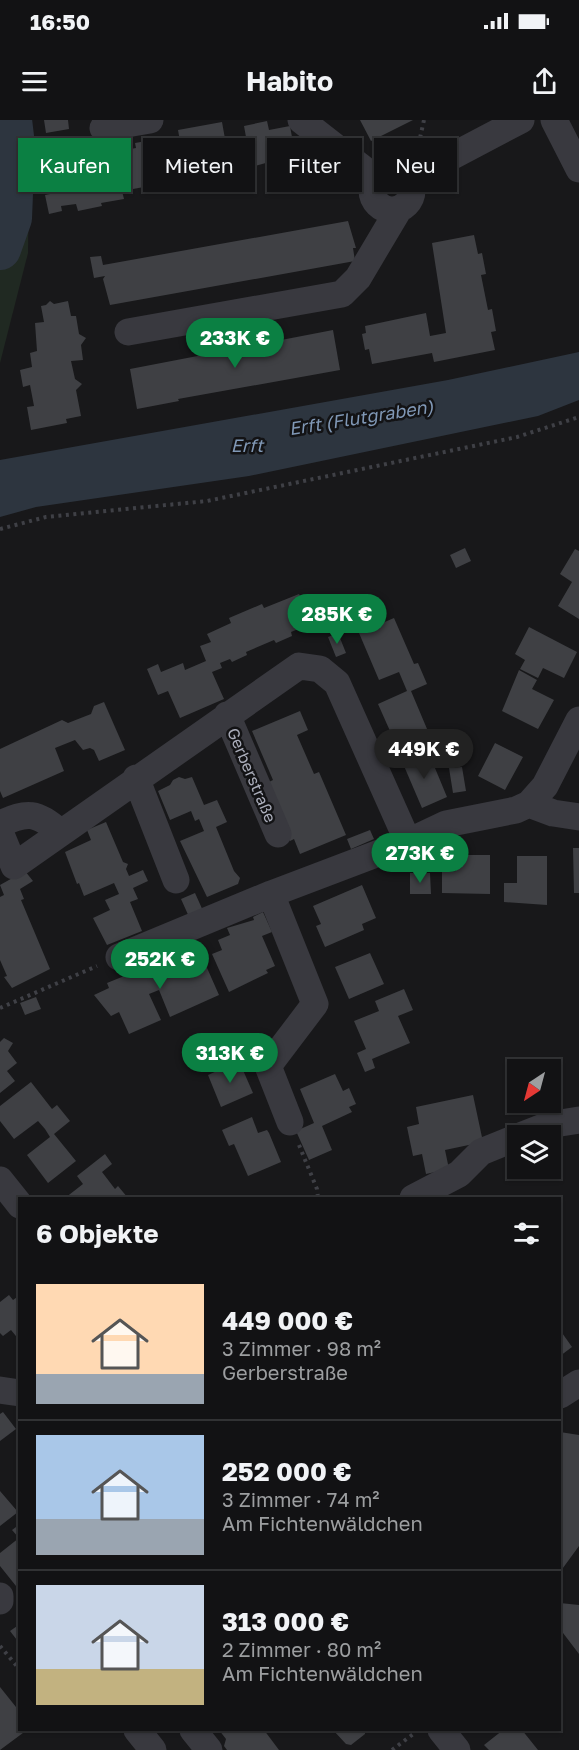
<!DOCTYPE html>
<html lang="de">
<head>
<meta charset="utf-8">
<style>
	body { margin:0; font-family:"Golos Text",sans-serif; background:#1f2022; color:#f1f3f6; height:100vh; display:flex; flex-direction:column; font-size:22px; white-space:nowrap }
	* { box-sizing:border-box; margin:0 }
	p { font-size:20px; color:#9c9ea0 }
	.icon { flex:none; width:33px; height:33px; fill:none; stroke:currentColor; stroke-width:2; stroke-linecap:round; stroke-linejoin:round }
	.map { position:relative; flex:1; overflow:hidden }
	.sheet { position:absolute; left:18px; top:1077px; width:543px; height:534px; display:flex; flex-direction:column; background:#121214; border-radius:0px; box-shadow:0 2px 4px #0004,0 0 0 2px #313234 }
	.sheet>* { flex:none }
	.banner { position:absolute; left:18px; top:18px; width:543px; height:54px; display:flex; gap:12px }
	.needle { width:39px; rotate:216deg }
	.fabs { position:absolute; left:507px; top:939px; display:grid; gap:12px }
	.fabs a { display:grid; place-items:center; width:54px; height:54px; border-radius:0px; background:#121214; box-shadow:0 2px 4px #0004,0 0 0 2px #313234; font-size:30px }
	.price { position:absolute; translate:-50% -51px; padding:0 14px; border-radius:21px; background:#0b8043; color:#fff; font-size:20px; line-height:39px; filter:drop-shadow(0 2px 3px #0008) }
	.price::after { content:''; position:absolute; left:50%; top:36px; width:18px; height:14px; margin-left:-9px; background:inherit; clip-path:polygon(0 0,100% 0,50% 100%) }
	.price.on { background:#222; color:#fff }
	ul { padding:0; list-style:none }
	li { display:flex; align-items:center; gap:18px; height:150px; padding:0 18px }
	li+li { border-top:2px solid #313234 }
	li span { display:grid; place-items:center; flex:none; width:168px; height:120px; border-radius:0px; color:#555 }
	li>.icon { margin-inline-start:auto }
	span .icon { width:72px; height:72px; fill:#fffc; stroke-width:1 }
	li b { font-size:26px }
	h2 { display:flex; justify-content:space-between; align-items:center; height:72px; padding:0 18px; font-size:26px }
	.pill { padding:0 21px; border-radius:0px; background:#121214; box-shadow:0 2px 4px #0004,0 0 0 2px #313234; font-size:21px; line-height:54px }
	.pill.on { background:#0b8043; color:#fff }
	.status { display:flex; justify-content:space-between; align-items:center; height:42px; padding:0 30px; background:#121214; direction:ltr }
	.status svg { height:16px; fill:currentColor }
	header { display:flex; justify-content:space-between; align-items:center; height:78px; padding:0 18px; background:#121214; font-size:27px; font-weight:700 }
	.map>svg:first-child { display:block }
	.green { fill:#202922 }
	.water { fill:#2d353f }
	.lines { fill:none; stroke-linecap:round; stroke-linejoin:round }
	.river { stroke:#2d353f; stroke-width:42 }
	.building { fill:#3f4044 }
	.path { stroke:#3f4046; stroke-width:4; stroke-dasharray:3 4.5; stroke-linecap:butt }
	.minor { stroke:#39393f; stroke-width:27 }
	.labels { text-anchor:middle; stroke-width:5; stroke-linejoin:round; paint-order:stroke }
	.street-label { font-size:16px; fill:#aaadba; stroke:#131315 }
	.water-label { font-size:18px; font-style:italic; fill:#8098b6; stroke:#131315 }
</style>
</head>
<body>
<div class="status"><b>16:50</b><svg viewBox="0 0 49 12"><path d="M0 12V9h3v3zM5 12V6h3v6zM10 12V3h3v9zM15 12V0h3v12zM26 1h20v11H26zM47 4h2v5h-2z"/></svg></div>
<header><svg class="icon" aria-label="menu" viewBox="0 0 24 24"><path d="M4 6h16M4 12h16M4 18h16"/></svg>Habito<svg class="icon" aria-label="share" viewBox="0 0 24 24"><path d="M12 15V3M7 8l5-5 5 5M5 13v7h14v-7"/></svg></header>
<div class="map">
<svg width="579" height="1630" viewBox="0 0 579 1630">
	<rect width="100%" height="100%" fill="#18181a"/>
	<!-- green -->
	<path class="green" d="M0,0H25L29,52L28,133L0,243Z"/>
	<!-- water -->
	<path class="water" d="M579,232V280L538,296L249,356L36,387L0,397V340L448,260Z"/>
	<g class="lines">
		<!-- river -->
		<path class="river" d="M0,129L11,98L14,25L11,0"/>
	</g>
	<!-- building -->
	<path class="building" d="M44,0H68L69,9L46,13Z
		M360,0H413L371,21Z
		M267,1L269,10L290,6L297,45L275,49L273,41L230,53L228,42L186,50L188,58L177,60L178,66L165,68L164,59L143,63L144,67L122,71L124,79L101,83L102,86L78,91L76,84L61,86L62,91L49,94L45,75L50,74L46,53L60,51L58,42L69,40L71,46L81,45L83,54L96,51L98,62L119,58L114,32L136,28L135,23L158,19L162,42L183,38L178,10L222,2L227,30L248,28L244,6Z
		M66,22L68,34L41,39V26Z
		M325,31L345,46L348,59L322,64L317,41Z
		M348,101L356,128H353L355,141L110,185L103,159L105,156L94,158L90,137L101,136L103,145Z
		M474,115L478,134L482,133L486,154L481,155L488,190L492,189L496,211L491,212L495,230L434,242L432,233L372,244L369,229L365,230L362,214L366,213L365,206L426,193L430,216L446,213L432,123Z
		M50,181L54,184L68,181L71,196H76L79,214L86,218L81,225L83,240L71,241L75,259L82,264L76,270L81,296L66,299L67,303L31,310L27,287L34,286L30,265L23,267L20,250L32,247L30,233L37,231L35,203L44,202L41,186L46,185Z
		M333,210L340,250L178,279L179,281L137,289L130,249Z
		M465,428L471,441L456,448L450,435Z
		M575,429L579,431V499L558,486L572,462L560,454Z
		M299,474L313,503L291,512L292,516L276,523L274,520L246,532L247,535L232,542L230,539L220,543L222,548L212,552L224,579L180,598L168,571L158,575L147,549L158,544L161,552L183,543L185,550L206,541L200,526L211,522L207,514L231,503L229,498L262,484L264,488Z
		M394,498L414,544L418,543L427,564L411,571L430,616L398,629L378,584L407,571L399,552L379,560L359,513Z
		M529,507L577,532L564,558L543,548L538,558L520,549L525,540L515,534Z
		M338,513L346,533L336,537L328,517Z
		M519,550L537,560L532,569L554,580L538,609L502,591Z
		M104,582L125,630L99,641L94,630L90,628L83,630L75,620L55,628L64,651L3,678L0,671V629L62,600L68,603L91,594L94,586Z
		M300,591L308,610L297,615L314,654L319,652L346,715L300,734L294,719L290,721L286,711L269,662L273,660L252,611Z
		M495,623L523,637L505,670L478,656Z
		M416,633L419,640L430,636L447,677L422,688L401,639Z
		M462,647L466,671L453,673L449,648Z
		M179,657L185,659L192,657L204,685L217,680L227,702L216,707L234,751L240,758L238,764L207,777L180,721L204,711L199,699L195,701L191,691L170,700L158,671L170,665L173,660Z
		M106,702L123,742L128,744L126,749L129,756L143,750L148,761L133,768L138,779L130,782L142,811L107,825L93,798L110,790L105,780L119,774L114,763L84,776L79,763L77,764L65,732L91,720L87,710Z
		M370,710L374,719L351,729L347,719Z
		M573,728H579V773H574Z
		M456,735H490V774L442,773V752L456,751Z
		M517,736H547V785L504,782V763H517Z
		M25,751L33,761L20,769L24,779L21,780L50,849L12,868L4,857L7,856L0,840V777L4,775L0,765Z
		M410,753H430L431,774H410Z
		M362,765L376,798L362,804L364,810L325,827L316,806L321,804L313,786Z
		M195,773L204,793L190,799L181,779Z
		M263,792L272,812L262,816L275,846L266,850L268,853L229,872L212,834L222,830L218,820L230,815L227,808L254,800L253,797Z
		M191,823L192,825L196,823L219,875L170,897L159,870L149,874L161,900L129,914L119,892L111,896L94,875L109,868L107,863L139,850L141,855L150,850L154,859L165,854L161,844L171,840L168,834Z
		M370,833L384,864L349,879L335,847Z
		M404,869L413,890L398,896L410,923L372,939L375,948L365,952L357,933L366,929L354,901L379,891L375,881Z
		M36,877L41,889L25,895L20,883Z
		M4,918L13,923L8,931L17,943L7,951L15,961L0,973V922Z
		M232,929L237,938L207,951L203,941Z
		M239,941L253,973L221,987L208,955Z
		M335,954L343,971L349,968L356,984L349,987L352,992L322,1006L332,1030L309,1040L296,1011L314,1003L300,969Z
		M31,962L52,989L57,985L70,1001L54,1014L76,1041L48,1063L27,1035L50,1017L45,1009L38,1001L14,1019L0,1001V986Z
		M473,975L483,1022L445,1030L449,1049L426,1054L422,1034L413,1036L407,1007L419,1004L416,987Z
		M252,997L258,1013L267,1010L269,1013L281,1042L248,1056L234,1024L229,1026L222,1010Z
		M105,1034L112,1044L102,1052L115,1069L118,1066L128,1078H65L83,1064L77,1056Z
		M9,1175L13,1180L20,1175V1221L11,1210L3,1216L0,1213V1182Z
		M560,1210L572,1227L560,1236Z
		M3,1292L16,1309L0,1321V1294Z
		M560,1312L579,1315V1426L560,1452Z
		M0,1371L18,1392L0,1406Z
		M20,1404V1471L0,1446V1433L19,1418L12,1410Z
		M560,1483L579,1485V1534L560,1509Z
		M20,1504V1524L10,1511Z
		M0,1567L20,1592V1610H27L0,1630Z
		M219,1610H264L279,1630H227L224,1626L226,1619Z
		M333,1610H365V1614L351,1625L346,1624Z
		M503,1610H522L538,1630H489L484,1625Z"/>
	<g class="lines">
		<!-- path -->
		<path class="path" d="M421,25L420,18L424,0
			M0,409L46,397L207,381L517,317L579,297
			M0,888L97,846
			M299,1025L317,1069L318,1078
			M0,1526L20,1550
			M392,1630L416,1612"/>
		<!-- minor -->
		<path class="minor" d="M301,0L375,58
			M554,0L579,49
			M103,8L150,0
			M372 70a20 20 0 1 1 40 0a20 20 0 1 1-40 0Z
			M409,59L521,0
			M128,212L342,174L358,158L399,89
			M227,595L278,714
			M136,658L176,760
			M529,684L553,693L579,697
			M0,704C28,691 36,692 60,712
			M0,712L14,746L299,546L320,549L337,563L408,722L446,704L516,690L529,684L545,666L579,600
			M119,837L271,774
			M290,1002L268,946L315,884L271,774L408,722
			M520,1016L548,1005L579,1000
			M0,1060L20,1085
			M413,1078L459,1054L481,1032L518,1017
			M0,1270L20,1273
			M560,1275L579,1263
			M0,1476V1481
			M137,1610L153,1630
			M193,1610L209,1630
			M441,1610L457,1630"/>
	</g>
	<g class="labels">
		<!-- street labels -->
		<g class="street-label">
			<text transform="translate(252 655) rotate(67)" y="6">Gerberstraße</text>
		</g>
		<!-- water labels -->
		<g class="water-label">
			<text transform="translate(361 298) rotate(-9)" y="6">Erft (Flutgraben)</text>
			<text x="247" y="332">Erft</text>
		</g>
	</g>
</svg>
<div class="fabs">
<a><svg class="needle" viewBox="-14 -14 28 28"><path d="M0-13l5 13h-10z" fill="#e53935"/><path d="M0 13l5-13h-10z" fill="#9c9ea0"/></svg></a>
<a><svg class="icon" aria-label="layers" viewBox="0 0 24 24"><path d="M12 4l9 5-9 5-9-5zM3 14l9 5 9-5"/></svg></a>
</div>
<b class="price" style="left:235px;top:249px">233K €</b>
<b class="price" style="left:337px;top:525px">285K €</b>
<b class="price on" style="left:424px;top:660px">449K €</b>
<b class="price" style="left:420px;top:764px">273K €</b>
<b class="price" style="left:160px;top:870px">252K €</b>
<b class="price" style="left:230px;top:964px">313K €</b>
<div class="banner">
<a class="pill on">Kaufen</a>
<a class="pill">Mieten</a>
<a class="pill">Filter</a>
<a class="pill">Neu</a>
</div>
<section class="sheet">
<h2>6 Objekte<svg class="icon" aria-label="filters" viewBox="0 0 24 24"><path d="M4 7h16M4 17h16"/><circle cx="9" cy="7" r="2"/><circle cx="15" cy="17" r="2"/></svg></h2>
<ul>
<li><span style="background:linear-gradient(#ffd9b3 75%,#9aa5b1 0)"><svg class="icon" aria-label="home" viewBox="0 0 24 24"><path d="M3 11l9-7 9 7M6 9v11h12V9"/></svg></span><div><b>449 000 €</b><p>3 Zimmer · 98 m²</p><p>Gerberstraße</p></div></li>
<li><span style="background:linear-gradient(#a9c7e8 70%,#9aa5b1 0)"><svg class="icon" aria-label="home" viewBox="0 0 24 24"><path d="M3 11l9-7 9 7M6 9v11h12V9"/></svg></span><div><b>252 000 €</b><p>3 Zimmer · 74 m²</p><p>Am Fichtenwäldchen</p></div></li>
<li><span style="background:linear-gradient(#c9d6e8 70%,#c2b280 0)"><svg class="icon" aria-label="home" viewBox="0 0 24 24"><path d="M3 11l9-7 9 7M6 9v11h12V9"/></svg></span><div><b>313 000 €</b><p>2 Zimmer · 80 m²</p><p>Am Fichtenwäldchen</p></div></li>
</ul>
</section>
</div>
</body>
</html>
